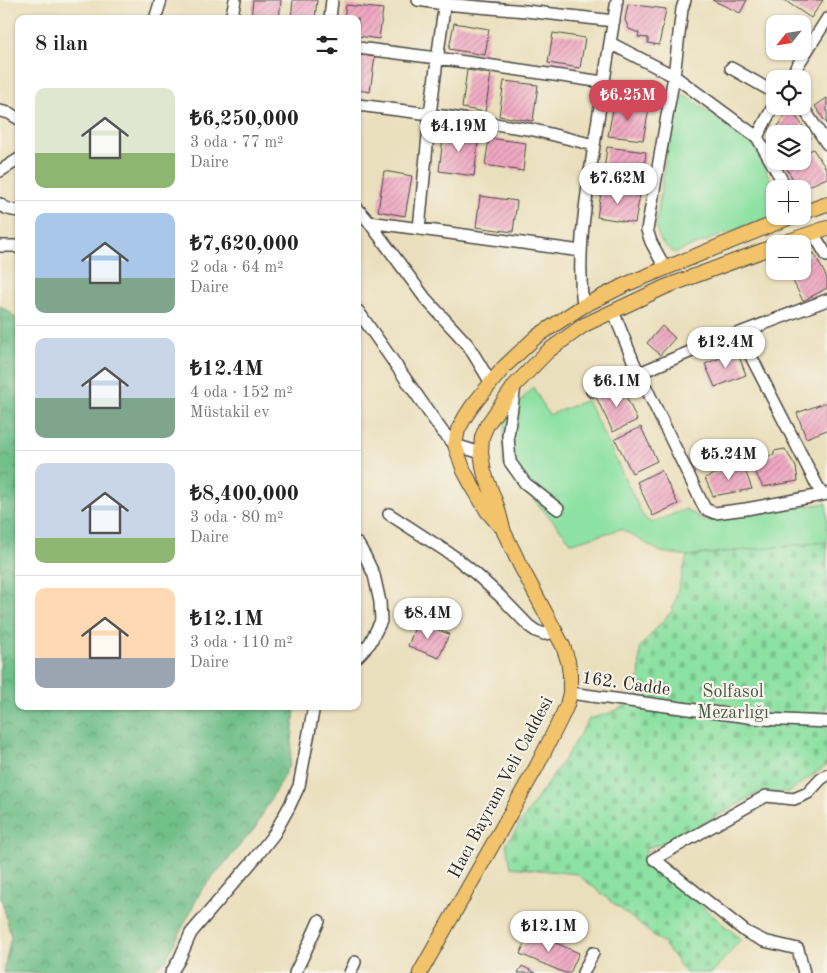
<!DOCTYPE html>
<html lang="tr">
<head>
<meta charset="utf-8">
<style>
	body { margin:0; font-family:"Old Standard TT",serif; background:#f2f2f2; color:#222; height:100vh; display:flex; flex-direction:column; font-size:19px; white-space:nowrap }
	* { box-sizing:border-box; margin:0 }
	p { font-size:16px; color:#767676 }
	.icon { flex:none; width:28px; height:28px; fill:none; stroke:currentColor; stroke-width:2; stroke-linecap:round; stroke-linejoin:round }
	.map { position:relative; flex:1; overflow:hidden }
	.drawer { position:absolute; left:15px; top:15px; width:346px; height:695px; display:flex; flex-direction:column; background:#fff; border-radius:10px; box-shadow:0 1px 4px #0004 }
	.drawer>* { flex:none }
	.needle { width:32px; rotate:240deg }
	.buttons { position:absolute; left:766px; top:15px; display:grid; gap:10px }
	.buttons a { display:grid; place-items:center; width:45px; height:45px; border-radius:10px; background:#fff; box-shadow:0 1px 4px #0004; font-size:25px }
	.price { position:absolute; translate:-50% -42px; padding:0 11px; border-radius:18px; background:#fff; color:#222; font-size:16px; line-height:32px; filter:drop-shadow(0 1px 2px #0008) }
	.price::after { content:''; position:absolute; left:50%; top:30px; width:15px; height:11px; margin-left:-8px; background:inherit; clip-path:polygon(0 0,100% 0,50% 100%) }
	.price.on { background:#d1495b; color:#fff }
	ul { padding:0; list-style:none }
	li { display:flex; align-items:center; gap:15px; height:125px; padding:0 20px }
	li+li { border-top:1px solid #e0e0e0 }
	li span { display:grid; place-items:center; flex:none; width:140px; height:100px; border-radius:10px; color:#555 }
	li>.icon { margin-inline-start:auto }
	span .icon { width:60px; height:60px; fill:#fffc; stroke-width:1 }
	li b { font-size:21px }
	h2 { display:flex; justify-content:space-between; align-items:center; height:60px; padding:0 20px; font-size:21px }
	.map>svg:first-child { display:block }
	.green { fill:#8ce1a3; stroke:#5c8667 }
	.forest { fill:url(#forest-crowns); stroke:#4e755a }
	.cemetery { fill:url(#cemetery-stones); stroke:#5c8667 }
	.building { fill:url(#building-hatch) }
	.lines { fill:none; stroke-linecap:round; stroke-linejoin:round }
	.minor-casing { stroke:#484641; stroke-width:14 }
	.major-casing { stroke:#484641; stroke-width:16 }
	.minor { stroke:#fff; stroke-width:11 }
	.major { stroke:#f2c36a; stroke-width:14 }
	.labels { text-anchor:middle; stroke-width:4.5; stroke-linejoin:round; paint-order:stroke }
	.street-label { font-size:18px; fill:#2b2b2b; stroke:#f7f3e8 }
	.park-label { font-size:18px; fill:#435849; stroke:#f7f3e8 }
</style>
</head>
<body>
<div class="map">
<svg width="827" height="973" viewBox="0 0 827 973">
	<defs>
		<pattern id="forest-crowns" width="20" height="18" patternUnits="userSpaceOnUse" patternTransform="scale(1.25)"><rect width="20" height="18" fill="#71bf89"/><path d="M2 6a3 3 0 1 1 6 0M12 15a3 3 0 1 1 6 0" fill="none" stroke="#5d9b70"/></pattern>
		<pattern id="cemetery-stones" width="16" height="16" patternUnits="userSpaceOnUse" patternTransform="scale(1.25)"><rect width="16" height="16" fill="#8ce1a3"/><path d="M2 7V4a2 2 0 0 1 4 0v3zM10 15v-3a2 2 0 0 1 4 0v3z" fill="#79c18c"/></pattern>
		<pattern id="building-hatch" width="6" height="6" patternUnits="userSpaceOnUse" patternTransform="scale(1.25)"><rect width="6" height="6" fill="#f0a9c3"/><path d="M-1 1l2-2M0 6l6-6M5 7l2-2" fill="none" stroke="#c38a9f"/></pattern>
	</defs>
	<rect width="100%" height="100%" fill="#f7f3e8"/>
	<filter id="ink" filterUnits="userSpaceOnUse"><feTurbulence type="fractalNoise" baseFrequency=".02" numOctaves="2"/><feDisplacementMap in="SourceGraphic" scale="10" xChannelSelector="R" yChannelSelector="G"/><feConvolveMatrix kernelMatrix="1 2 1 2 8 2 1 2 1" color-interpolation-filters="sRGB"/></filter>
	<filter id="wash" filterUnits="userSpaceOnUse"><feTurbulence type="fractalNoise" baseFrequency=".0096" numOctaves="4" result="noise"/><feDisplacementMap in="SourceGraphic" scale="20" xChannelSelector="R" yChannelSelector="G"/><feGaussianBlur stdDeviation="1.12" result="paint"/><feColorMatrix in="noise" values="0 0 0 0 0 0 0 0 0 0 0 0 0 0 0 0 0 1.4 0 .05"/><feComposite in="paint" operator="in"/></filter>
	<g filter="url(#wash)">
		<rect width="100%" height="100%" fill="#eadfbc"/>
		<!-- green -->
		<path class="green" d="M680,95L688,97L754,146L775,189V215L674,253C661,243 658,239 656,224L674,102Z
			M533,387L549,415L587,400L643,516L651,523L686,509L705,521L827,503V542L687,556L661,552L621,529L572,543L502,463L505,419Z"/>
		<!-- forest -->
		<path class="forest" d="M0,306L9,311L19,322V706H296L295,708L290,764L255,828L201,891L166,960L148,973H3L11,937L0,893Z"/>
		<!-- cemetery -->
		<path class="cemetery" d="M827,542V765L789,792L758,793L674,840L647,848L644,858L741,939L712,973H686L664,944L577,874L511,867L506,844L565,758L589,719L610,713L639,699L640,647L672,611L687,556Z"/>
		<g id="blocks">
			<!-- building -->
			<path class="building" d="M253,0H281L279,19H251Z
				M293,0H317L315,19H291Z
				M712,0H747L740,13Z
				M784,0H823L811,18Z
				M628,4L666,9L659,45L648,43V38L638,37L639,33L629,29L625,20Z
				M346,5L383,9L379,39L358,36V19H344Z
				M454,23L489,29L485,55L449,49Z
				M553,33L585,38L580,68L548,63Z
				M358,54L375,57L370,92L358,90Z
				M467,70L491,74L485,112L462,108Z
				M504,81L538,85L533,121L499,116Z
				M827,98V124L815,106Z
				M614,103L649,109L643,140L608,136Z
				M791,109L811,138L802,143V134H775V148L771,143L773,134L786,114Z
				M444,130L479,135L474,176L439,171Z
				M489,138L526,143L523,171L485,165Z
				M607,147L646,152L642,184L603,178Z
				M813,149L827,170V178L802,189H799L785,166L793,161H802V155Z
				M384,171L412,176L405,216L378,211Z
				M602,188L640,194L635,223L597,217Z
				M480,196L517,201L513,232L476,227Z
				M814,253L827,278V288L803,301L788,271H802V259Z
				M662,326L675,338L660,355L647,343Z
				M737,351L746,375L715,387L705,364Z
				M621,385L637,420L613,432L596,397Z
				M827,402V430L806,438L797,413Z
				M641,427L657,461L632,473L615,439Z
				M785,449L796,467L798,481L763,487L753,468L752,459L774,455V451Z
				M742,462L752,489L713,496L705,478Z
				M661,470L678,504L653,516L637,482Z
				M417,622L449,634L439,658L408,646Z
				M530,932L579,953L570,973H565L520,954Z
				M522,966L536,973H518Z"/>
		</g>
	</g>
	<g filter="url(#ink)">
		<use href="#blocks" fill-opacity="0" stroke="#484641" stroke-width="1"/>
		<g class="lines">
			<!-- minor casing -->
			<g class="minor-casing">
				<path id="minor" d="M418,0L444,4L526,11L614,21
					M155,19L161,0
					M231,19L235,0
					M330,19L332,0
					M610,43L674,76L757,137L787,189
					M358,48L437,58L603,82
					M731,68L775,93
					M789,79L827,19
					M358,105L430,114L534,130L594,145
					M802,106L827,144
					M0,111L9,113L19,119
					M757,137L775,103
					M0,171L19,159
					M0,204C4,209 12,210 19,211
					M358,209L369,222L425,298L468,345L491,383
					M369,222L581,251
					M419,229L430,114L445,0
					M813,233L827,256
					M0,246H15L19,248
					M665,268L651,242L647,230L674,76L682,9L685,0
					M583,306C577,259 584,212 591,166C599,110 608,55 617,0
					M358,311L442,431L455,445L481,453
					M613,311L634,363L705,509L715,513L746,509L827,494
					M739,333L822,495
					M515,385L508,436L510,462L525,483L558,509
					M592,391L639,373L692,351L827,300
					M389,514L455,557L476,574L501,597L529,626L536,631L544,634L557,632
					M358,544L365,556L374,575L380,602L381,621L370,643L358,656
					M570,693L763,719L827,722
					M171,973L179,960L191,933L256,857L274,834L289,807L299,786L314,706
					M295,973L305,952L319,921
					M350,973L355,962
					M583,973L593,953
					M804,973L798,949L764,941L746,932L654,859L766,796L794,799L808,793L821,779L827,775"/>
			</g>
			<!-- major casing -->
			<g class="major-casing">
				<path id="major" d="M802,213L827,204
					M780,244L827,228
					M499,525L487,511L471,484L464,471L455,445L458,430L465,417L473,405L504,367L536,337L583,306L627,284L793,216
					M420,973L537,766L562,716L567,705L570,693V674L568,661L563,646L520,565L504,532L497,506L484,472L481,453L482,437L487,425L515,385L548,351L584,325L665,287L775,246"/>
			</g>
			<!-- minor -->
			<use href="#minor" class="minor"/>
			<!-- major -->
			<use href="#major" class="major"/>
		</g>
	</g>
	<g class="labels">
		<!-- street labels -->
		<g class="street-label">
			<text transform="translate(626 683) rotate(8)" y="6">162. Cadde</text>
			<text transform="translate(500 787) rotate(-62)" y="6">Hacı Bayram Veli Caddesi</text>
		</g>
		<!-- park labels -->
		<g class="park-label">
			<text x="733" y="697">Solfasol<tspan x="733" dy="21">Mezarlığı</tspan></text>
		</g>
	</g>
</svg>
<div class="buttons">
<a><svg class="needle" viewBox="-14 -14 28 28"><path d="M0-13l5 13h-10z" fill="#e53935"/><path d="M0 13l5-13h-10z" fill="#767676"/></svg></a>
<a><svg class="icon" aria-label="locate" viewBox="0 0 24 24"><circle cx="12" cy="12" r="6"/><path d="M12 2v4M12 18v4M2 12h4M18 12h4"/></svg></a>
<a><svg class="icon" aria-label="layers" viewBox="0 0 24 24"><path d="M12 4l9 5-9 5-9-5zM3 14l9 5 9-5"/></svg></a>
<a>+</a>
<a>−</a>
</div>
<b class="price on" style="left:628px;top:122px">₺6.25M</b>
<b class="price" style="left:459px;top:153px">₺4.19M</b>
<b class="price" style="left:618px;top:205px">₺7.62M</b>
<b class="price" style="left:726px;top:369px">₺12.4M</b>
<b class="price" style="left:617px;top:408px">₺6.1M</b>
<b class="price" style="left:729px;top:481px">₺5.24M</b>
<b class="price" style="left:428px;top:640px">₺8.4M</b>
<b class="price" style="left:549px;top:953px">₺12.1M</b>
<section class="drawer">
<h2>8 ilan<svg class="icon" aria-label="filters" viewBox="0 0 24 24"><path d="M4 7h16M4 17h16"/><circle cx="9" cy="7" r="2"/><circle cx="15" cy="17" r="2"/></svg></h2>
<ul>
<li><span style="background:linear-gradient(#dfe7d0 65%,#8fb573 0)"><svg class="icon" aria-label="home" viewBox="0 0 24 24"><path d="M3 11l9-7 9 7M6 9v11h12V9"/></svg></span><div><b>₺6,250,000</b><p>3 oda · 77 m²</p><p>Daire</p></div></li>
<li><span style="background:linear-gradient(#a9c7e8 65%,#7fa58c 0)"><svg class="icon" aria-label="home" viewBox="0 0 24 24"><path d="M3 11l9-7 9 7M6 9v11h12V9"/></svg></span><div><b>₺7,620,000</b><p>2 oda · 64 m²</p><p>Daire</p></div></li>
<li><span style="background:linear-gradient(#c9d6e8 60%,#7fa58c 0)"><svg class="icon" aria-label="home" viewBox="0 0 24 24"><path d="M3 11l9-7 9 7M6 9v11h12V9"/></svg></span><div><b>₺12.4M</b><p>4 oda · 152 m²</p><p>Müstakil ev</p></div></li>
<li><span style="background:linear-gradient(#c9d6e8 75%,#8fb573 0)"><svg class="icon" aria-label="home" viewBox="0 0 24 24"><path d="M3 11l9-7 9 7M6 9v11h12V9"/></svg></span><div><b>₺8,400,000</b><p>3 oda · 80 m²</p><p>Daire</p></div></li>
<li><span style="background:linear-gradient(#ffd9b3 70%,#9aa5b1 0)"><svg class="icon" aria-label="home" viewBox="0 0 24 24"><path d="M3 11l9-7 9 7M6 9v11h12V9"/></svg></span><div><b>₺12.1M</b><p>3 oda · 110 m²</p><p>Daire</p></div></li>
</ul>
</section>
</div>
</body>
</html>
